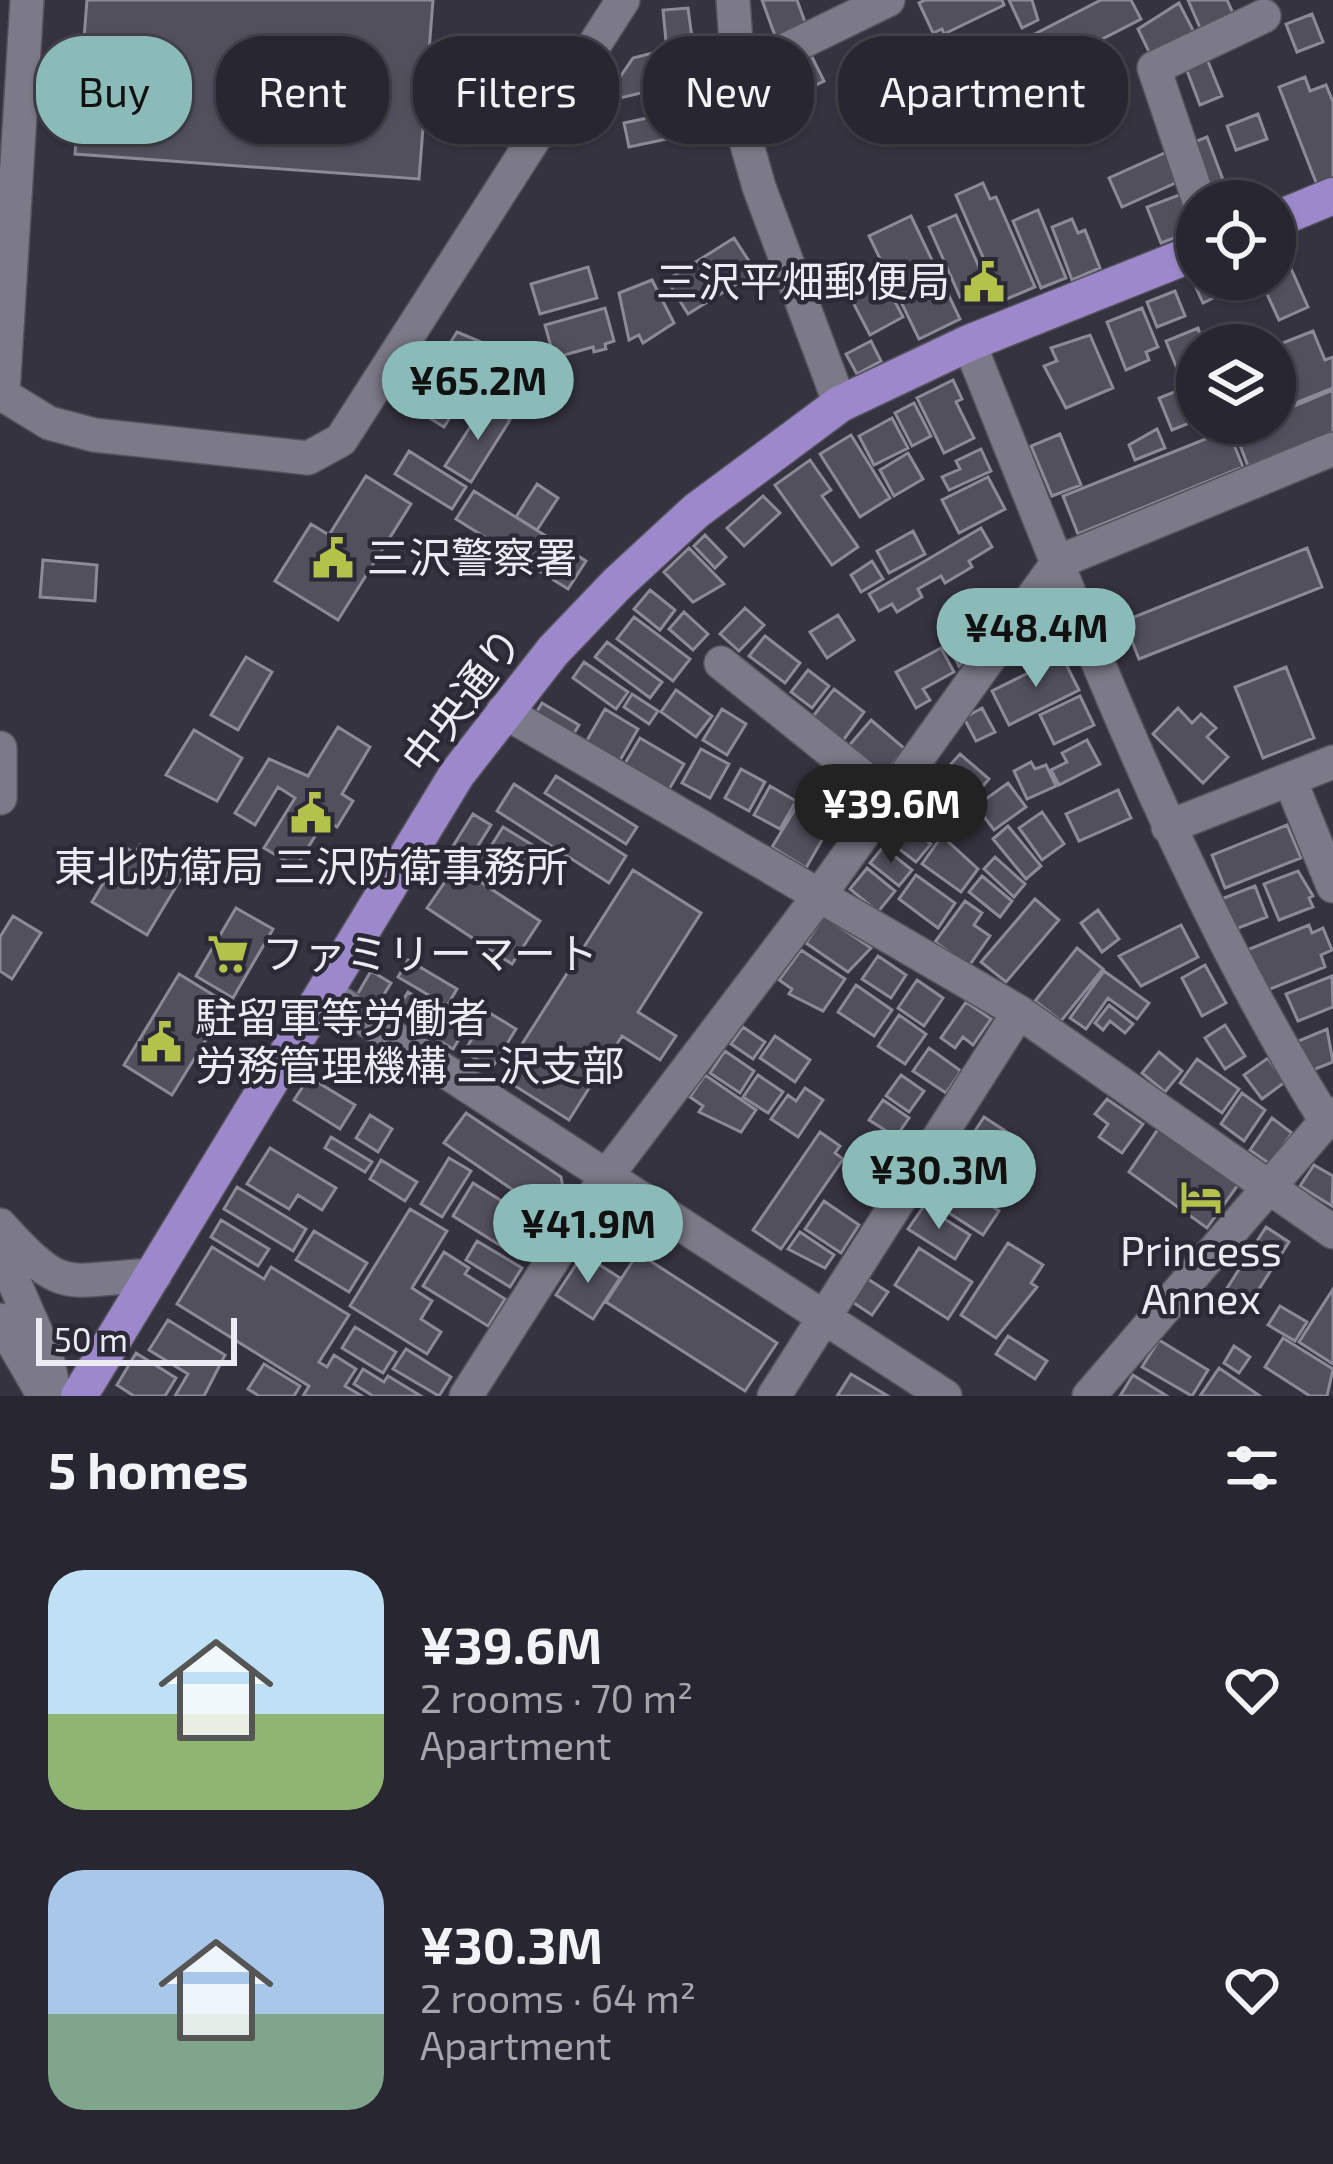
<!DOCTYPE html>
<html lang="en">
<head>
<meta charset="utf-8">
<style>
	body { margin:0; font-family:"Exo 2","Noto Sans JP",sans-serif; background:#34323c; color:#f1f3f6; height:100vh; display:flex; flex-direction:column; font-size:45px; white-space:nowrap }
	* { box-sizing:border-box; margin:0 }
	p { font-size:39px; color:#a5a5ab }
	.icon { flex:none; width:66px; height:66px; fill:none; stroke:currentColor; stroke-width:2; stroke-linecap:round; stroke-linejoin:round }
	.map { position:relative; height:1396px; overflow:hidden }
	.side { display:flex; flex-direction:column; background:#282630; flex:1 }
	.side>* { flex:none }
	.top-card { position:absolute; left:36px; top:36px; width:1263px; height:108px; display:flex; gap:24px }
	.buttons { position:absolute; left:1176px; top:180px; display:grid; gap:24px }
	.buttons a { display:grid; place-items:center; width:120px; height:120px; border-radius:50%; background:#282630; box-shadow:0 3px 9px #0004,0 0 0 3px #44434c; font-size:60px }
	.scale { position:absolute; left:36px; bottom:30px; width:201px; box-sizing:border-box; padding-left:12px; border:6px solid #eceaf2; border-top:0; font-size:33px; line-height:42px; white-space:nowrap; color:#eceaf2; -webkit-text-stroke:9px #2c2936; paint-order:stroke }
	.price { position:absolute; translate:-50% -102px; padding:0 27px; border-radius:42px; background:#8bbbb9; color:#111; font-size:39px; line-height:78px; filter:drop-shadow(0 3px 6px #0008) }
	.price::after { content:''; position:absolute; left:50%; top:72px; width:36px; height:27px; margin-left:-18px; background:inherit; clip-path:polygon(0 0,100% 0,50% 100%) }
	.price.current { background:#222; color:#fff }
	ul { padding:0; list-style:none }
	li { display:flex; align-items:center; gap:36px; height:300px; padding:0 48px }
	li span { display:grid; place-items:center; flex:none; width:336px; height:240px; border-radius:36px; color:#555 }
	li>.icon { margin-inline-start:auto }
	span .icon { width:144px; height:144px; fill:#fffc; stroke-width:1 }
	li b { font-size:51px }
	h2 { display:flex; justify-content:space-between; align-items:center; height:144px; padding:0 48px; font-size:51px }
	.pill { padding:0 42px; border-radius:48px; background:#282630; box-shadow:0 3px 9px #0004,0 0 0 3px #44434c; font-size:42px; line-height:108px }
	.pill.current { background:#8bbbb9; color:#111 }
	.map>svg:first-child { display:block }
	.building { fill:#53505e; stroke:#8c8998; stroke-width:3 }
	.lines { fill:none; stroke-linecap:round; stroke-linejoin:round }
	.minor-casing { stroke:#54515b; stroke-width:36 }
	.major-casing { stroke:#54515b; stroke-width:39 }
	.minor { stroke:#7c7988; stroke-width:33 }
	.major { stroke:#9c89cb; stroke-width:36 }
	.labels { text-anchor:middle; stroke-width:9; stroke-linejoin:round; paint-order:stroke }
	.poi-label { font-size:42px; fill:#eceaf2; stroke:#2c2936; text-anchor:start }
	.street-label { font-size:42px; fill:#eceaf2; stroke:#2c2936 }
</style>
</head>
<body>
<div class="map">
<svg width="1333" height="1396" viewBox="0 0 1333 1396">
	<rect width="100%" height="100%" fill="#363340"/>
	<!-- building -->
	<path class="building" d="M87,0H433L419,179L75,154Z
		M762,0H797L809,33L778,44Z
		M925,0H1002L1004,5L944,34L942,29L933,33L919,3Z
		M1009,0H1032L1038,20L1022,28Z
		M1101,0H1131L1141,19L1048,67L1031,36Z
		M1188,0H1227L1234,15L1201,30Z
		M1179,3L1195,34L1151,56L1138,29Z
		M688,8L692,38L666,41L663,10Z
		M1312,14L1323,42L1297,52L1286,24Z
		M683,45L692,81L620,98L616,83L633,58Z
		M887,47L897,70L883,77L872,54Z
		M810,53L824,81L776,105L762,77Z
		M1207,59L1222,96L1200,105L1186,68Z
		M1305,77L1310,91L1326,85L1333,102V179L1317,185L1279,87Z
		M706,92L715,129L684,137L675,100Z
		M1017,101L1029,127L997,141L993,133L983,137L976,120Z
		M671,113L676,137L629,147L624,123Z
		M1258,114L1267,139L1236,150L1227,126Z
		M1207,137L1231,201H1208L1187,145Z
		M1169,151L1182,180L1122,207L1109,178Z
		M983,183L990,199L996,197L1035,287L1002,301L956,195Z
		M1187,192L1197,229L1161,243L1147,207Z
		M1038,210L1066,278L1041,288L1013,221Z
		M956,215L987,285L960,297L929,227Z
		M911,216L960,319L919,339L869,236Z
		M1072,219L1078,233L1085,230L1100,268L1072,280L1052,227Z
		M734,238L756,272L688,314L667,280Z
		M1282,248L1308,307L1279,320L1260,279H1275V251Z
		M588,267L597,298L540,314L531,284Z
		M878,269L903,317L870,335L845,287Z
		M1253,279L1203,303L1193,281L1199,279Z
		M652,280L674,323L643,343L639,335L629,340L619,293Z
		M1175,291L1185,316L1157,327L1147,302Z
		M605,308L614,341L605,344L606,349L594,352L593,347L554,358L545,325Z
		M1142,308L1158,347L1146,352L1149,360L1126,370L1107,322Z
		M1198,328L1202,339L1218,332L1223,345H1197V364L1178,371L1166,341Z
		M1313,331L1325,360L1333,357V388L1286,407L1275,381V346Z
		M457,332L493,347L490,352L500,358L473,401L464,395L444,427L410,406Z
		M1090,335L1113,388L1066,408L1044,366L1057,361L1051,348Z
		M871,341L881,361L857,374L846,354Z
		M953,380L962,399L956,402L974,438L944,453L917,398Z
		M1197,383V420L1172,430L1159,398Z
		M1333,390V432L1248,466L1234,430L1275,423V414Z
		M914,403L931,436L912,446L895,413Z
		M485,404L510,420L471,482L445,466Z
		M892,418L908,448L874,465L859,436Z
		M1157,429L1165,448L1135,460L1129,445Z
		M1228,430L1243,467L1078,534L1063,496Z
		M1060,434L1081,485L1052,496L1031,446Z
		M851,435L890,498L860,517L820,454Z
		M981,449L991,471L949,490L942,477L960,469L956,461Z
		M409,451L466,487L452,509L395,474Z
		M908,453L923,479L894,496L880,470Z
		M810,460L831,490L822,496L858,547L832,565L775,485Z
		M366,476L411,504L338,620L275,581L311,524L329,535Z
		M988,477L1005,509L959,533L942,500Z
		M537,484L558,498L537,530L516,517Z
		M474,491L586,561L568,589L456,519Z
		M763,496L780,513L744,546L727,528Z
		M981,528L992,547L969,561L972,567L945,583L941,576L918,589L922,597L897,612L892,604L879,611L869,594Z
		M913,531L925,554L889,573L877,551Z
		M705,535L726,557L715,568L694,546Z
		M689,548L724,584L693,602L664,572Z
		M1307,548L1322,587L1139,659L1124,621Z
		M43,560L97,565L95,601L40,597Z
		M872,561L883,579L861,592L851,575Z
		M650,590L675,610L660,630L634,609Z
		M745,608L764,625L739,651L720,634Z
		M684,612L708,634L693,650L669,629Z
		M838,615L854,640L827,658L810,632Z
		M634,617L690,659L673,681L617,639Z
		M972,627L982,645L959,666L946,641Z
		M765,636L800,663L785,683L749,656Z
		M607,642L662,682L650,698L595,657Z
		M941,648L954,672L923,689L930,700L916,708L896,672Z
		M1062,656L1079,690L1009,725L992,691Z
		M246,657L272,672L238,730L211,715Z
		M584,662L628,692L616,709L573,678Z
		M1286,667L1314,738L1263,758L1235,687Z
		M808,670L829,686L812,708L791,692Z
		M834,689L864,712L842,742L811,719Z
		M676,690L712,716L696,737L661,712Z
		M632,694L658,711L649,724L624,707Z
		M1080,696L1094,725L1054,744L1040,715Z
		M542,703L579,725L570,740L533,718Z
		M982,708L995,732L976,741L964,718Z
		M1178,708L1192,723L1201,714L1216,728L1207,737L1228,757L1203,783L1153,734Z
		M605,709L638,729L619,762L586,742Z
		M722,709L746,724L727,755L703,740Z
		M871,720L905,749L881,778L846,749Z
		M338,727L370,747L342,794L353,801L337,827L325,820L296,867L264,848L295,798L278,787L255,825L235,813L269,759L308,776Z
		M194,730L242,758L217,801L166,775Z
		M640,738L684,764L668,791L624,765Z
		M1087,740L1100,764L1059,785L1051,770L1067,762L1062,753Z
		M701,749L729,764L710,798L682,783Z
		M960,754L989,779L971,800L962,792L953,802L933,784Z
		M1031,762L1035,769L1046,765L1056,786L1027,799L1014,771Z
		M741,769L765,782L749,811L725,798Z
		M556,776L637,827L626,844L545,793Z
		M1008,783L1026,807L994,830L976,806Z
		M514,784L626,856L609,883L497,811Z
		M924,785L954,812L939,830L921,814L915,821L902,810Z
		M770,786L796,801L780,829L754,815Z
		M1118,790L1131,818L1079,841L1066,814Z
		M797,806L830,826L806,868L772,847Z
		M1042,812L1064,844L1042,860L1019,828Z
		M473,814L491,825L471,857L453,846Z
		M896,816L931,844L916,862L881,835Z
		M1287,825L1301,858L1225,888L1212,855Z
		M1008,826L1041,866L1026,879L993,839Z
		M503,827L534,846L511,884L479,865Z
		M942,836L978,869L961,892L922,864Z
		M140,845L174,865L169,873L180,880L147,935L92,902L125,847L135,853Z
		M883,847L912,870L899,886L870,863Z
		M995,857L1025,884L1014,897L984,869Z
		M456,866L540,921L512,964L427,908Z
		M867,868L895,891L878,912L850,889Z
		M633,870L701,913L638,1012L676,1036L660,1060L622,1036L569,1120L501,1077Z
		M1298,871L1313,896L1309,898L1313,907L1279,920L1264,884Z
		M916,875L955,903L938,928L899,899Z
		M982,876L1012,901L1000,917L969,892Z
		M1255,886L1267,917L1233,930L1221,899Z
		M1035,899L1059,920L1006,982L981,962Z
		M965,901L982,913L974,925L990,936L969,966L935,942Z
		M236,908L273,929L233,998L196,976Z
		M1098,910L1119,939L1102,952L1081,923Z
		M13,916L41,933L12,979L0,971V937Z
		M824,916L871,948L848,972L806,943Z
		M1181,925L1198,957L1141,986L1119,956Z
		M1309,925L1312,933L1323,928L1332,950L1321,955L1325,967L1263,992L1247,950Z
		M1077,948L1103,969L1061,1021L1035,1001Z
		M801,950L845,979L823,1011L789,994L792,989L779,980Z
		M878,956L906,975L891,998L862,979Z
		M408,960L457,989L447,1006L398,977Z
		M1205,965L1226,1003L1202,1016L1182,978Z
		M371,971L391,983L376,1007L357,995Z
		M1104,971L1149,1003L1137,1019L1108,998L1086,1029L1070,1018Z
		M179,974L228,1004L172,1095L124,1065Z
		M1332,976L1333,1007L1298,1021L1286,994Z
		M917,980L943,998L924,1026L898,1008Z
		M856,985L892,1010L874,1036L838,1012Z
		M408,992L435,1009L422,1030L395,1013Z
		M966,1002L991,1019L973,1045L963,1037L955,1048L941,1038Z
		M1109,1005L1133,1024L1125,1033L1110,1021L1103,1030L1095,1023Z
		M488,1012L516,1029L492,1068L464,1052Z
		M442,1013L466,1028L453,1049L429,1035Z
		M899,1015L926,1034L905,1064L878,1046Z
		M1225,1025L1245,1056L1225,1069L1205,1038Z
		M743,1027L765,1042L753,1059L731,1044Z
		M1327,1029L1333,1062L1308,1072L1296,1042Z
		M775,1036L810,1060L795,1082L760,1058Z
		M929,1048L961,1071L946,1093L913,1071Z
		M725,1051L754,1071L740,1093L710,1073Z
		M1159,1052L1182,1071L1165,1092L1142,1073Z
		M1268,1058L1285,1082L1262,1099L1244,1075Z
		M1197,1059L1239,1089L1222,1113L1180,1083Z
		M705,1075L756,1110L741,1132L699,1112L703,1106L690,1097Z
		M758,1075L783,1092L768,1113L743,1097Z
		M901,1075L924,1091L909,1112L886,1096Z
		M309,1077L355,1105L340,1129L294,1100Z
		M805,1088L823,1100L798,1137L771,1119L788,1095L796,1101Z
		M1242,1093L1265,1110L1244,1141L1221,1124Z
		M1107,1099L1143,1124L1122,1153L1099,1137L1108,1124L1095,1114Z
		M883,1100L909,1118L896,1137L869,1120Z
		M466,1113L561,1177L564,1193L550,1215L444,1143Z
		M370,1115L392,1129L378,1152L356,1138Z
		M984,1117L1022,1142L1009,1161L971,1137Z
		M1272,1118L1292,1133L1270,1164L1250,1150Z
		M1160,1126L1240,1182L1207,1228L1129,1172Z
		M820,1132L840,1146L835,1153L843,1159L781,1249L753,1230Z
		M331,1137L372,1162L365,1172L325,1148Z
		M959,1145L990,1165L975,1189L943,1169Z
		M270,1148L336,1188L322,1210L298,1195L289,1209L247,1184Z
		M449,1158L471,1171L442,1217L421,1204Z
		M381,1160L417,1182L405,1201L370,1179Z
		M1314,1165L1333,1176L1332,1206L1300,1186Z
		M473,1183L513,1208L505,1221L522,1231L509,1251L453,1216Z
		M962,1186L999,1211L983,1235L946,1211Z
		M237,1187L306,1229L293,1251L224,1209Z
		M824,1201L859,1225L841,1253L805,1229Z
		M924,1206L970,1235L955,1259L908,1229Z
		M410,1209L447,1231L412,1288L432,1301L421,1319L441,1332L427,1354L350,1306Z
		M221,1220L269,1249L258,1266L211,1237Z
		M1266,1227L1289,1242L1245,1311L1222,1296Z
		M314,1231L367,1263L349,1292L296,1260Z
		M800,1232L834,1255L825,1268L788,1249Z
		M477,1241L522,1268L510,1287L466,1260Z
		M1008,1243L1043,1265L1031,1283L1037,1287L996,1338L961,1315Z
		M212,1247L264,1279L271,1267L349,1315L319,1362L327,1367L334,1355L356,1369L345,1386L362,1396H303L309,1386L177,1304Z
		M919,1248L972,1282L948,1319L895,1285Z
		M444,1252L469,1268L465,1274L505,1299L488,1326L423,1286Z
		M638,1253L777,1343L745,1391L606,1302Z
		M583,1254L620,1278L593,1319L556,1295Z
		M863,1276L888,1292L872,1315L848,1299Z
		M1333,1289V1364L1299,1342Z
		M1280,1306L1307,1322L1295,1341L1268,1325Z
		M168,1320L225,1355L204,1396H175L188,1374L149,1350Z
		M355,1327L396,1352L383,1373L342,1348Z
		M1008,1336L1047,1361L1035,1379L996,1354Z
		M1283,1338L1333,1369L1327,1396H1310L1265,1367Z
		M1159,1340L1208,1370L1192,1396L1142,1367Z
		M1234,1346L1250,1357L1239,1373L1224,1363Z
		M406,1349L451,1377L439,1396L393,1369Z
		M136,1353L176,1378L165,1396H134L117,1385Z
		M264,1364L300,1386L294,1396H259L248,1389Z
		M1219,1368L1260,1396H1200Z
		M363,1369L384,1382L388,1376L421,1396H373L354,1384Z
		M851,1374L888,1396H837Z
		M1133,1375L1167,1396H1120Z"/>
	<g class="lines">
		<!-- minor casing -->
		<g class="minor-casing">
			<path id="minor" d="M733,0L742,127L759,187L840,404
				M736,74L888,0
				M1199,201L1154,68L1264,16
				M969,343C1076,608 1175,877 1326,1121L1333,1114
				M0,393L49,423L94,435L308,458L341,440L623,0
				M3,393L27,0
				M721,663L889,798
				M503,711L1019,1012
				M0,748V798
				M1290,780L1333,886
				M1168,827L1333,762
				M325,993L945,1396
				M0,1225C66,1298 63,1279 155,1275
				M0,1250L47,1357L55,1396
				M0,1320L44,1396
				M466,1396L605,1178L819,896L1058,562L1333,449
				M774,1396L1019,1012L1333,1232
				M1089,1396L1326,1121"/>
		</g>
		<!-- major casing -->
		<g class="major-casing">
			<path id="major" d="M1275,220L1333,196
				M79,1396L457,774L553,651L618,583L696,511L840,404L969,343L1197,252"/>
		</g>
		<!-- minor -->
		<use href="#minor" class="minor"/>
		<!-- major -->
		<use href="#major" class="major"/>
	</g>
	<!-- icons -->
	<defs>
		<g id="civic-bare" transform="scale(3.24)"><path d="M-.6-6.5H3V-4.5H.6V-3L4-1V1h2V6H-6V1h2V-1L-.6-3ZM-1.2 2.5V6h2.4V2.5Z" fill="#b3c24b" stroke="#2c2936" stroke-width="2.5" paint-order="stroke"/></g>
		<g id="supermarket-bare" transform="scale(3.24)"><path d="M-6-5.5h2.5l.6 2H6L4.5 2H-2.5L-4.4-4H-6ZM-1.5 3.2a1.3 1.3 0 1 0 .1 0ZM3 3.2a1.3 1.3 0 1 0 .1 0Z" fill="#b3c24b" stroke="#2c2936" stroke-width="2.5" paint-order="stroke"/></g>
		<g id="hotel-bare" transform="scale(3.24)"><path d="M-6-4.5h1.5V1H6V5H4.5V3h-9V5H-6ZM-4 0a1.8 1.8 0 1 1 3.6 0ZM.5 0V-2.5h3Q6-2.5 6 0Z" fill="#b3c24b" stroke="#2c2936" stroke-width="2.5" paint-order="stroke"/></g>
	</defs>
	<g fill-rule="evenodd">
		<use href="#civic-bare" x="984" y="282"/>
		<use href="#civic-bare" x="333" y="558"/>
		<use href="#civic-bare" x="311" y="813"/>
		<use href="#supermarket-bare" x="228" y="954"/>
		<use href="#civic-bare" x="161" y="1042"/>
		<use href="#hotel-bare" x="1201" y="1197"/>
	</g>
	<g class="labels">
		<!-- poi labels -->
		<g class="poi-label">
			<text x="950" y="297" text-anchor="end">三沢平畑郵便局</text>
			<text x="367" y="573">三沢警察署</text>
			<text x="311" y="882" text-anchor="middle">東北防衛局 三沢防衛事務所</text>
			<text x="262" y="969">ファミリーマート</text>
			<text x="195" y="1033">駐留軍等労働者<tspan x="195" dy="48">労務管理機構 三沢支部</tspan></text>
			<text x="1201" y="1266" text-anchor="middle">Princess<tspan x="1201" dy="48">Annex</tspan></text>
		</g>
		<!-- street labels -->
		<g class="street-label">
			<text transform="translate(462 700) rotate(-53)" y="15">中央通り</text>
		</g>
	</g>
</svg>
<div class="buttons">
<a><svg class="icon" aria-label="locate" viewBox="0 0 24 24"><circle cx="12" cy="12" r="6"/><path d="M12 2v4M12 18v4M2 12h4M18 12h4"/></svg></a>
<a><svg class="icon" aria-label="layers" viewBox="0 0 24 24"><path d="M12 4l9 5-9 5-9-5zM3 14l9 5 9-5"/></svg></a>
</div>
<div class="scale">50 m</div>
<b class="price" style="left:478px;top:443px">¥65.2M</b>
<b class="price" style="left:1036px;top:690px">¥48.4M</b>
<b class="price current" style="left:891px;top:866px">¥39.6M</b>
<b class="price" style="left:939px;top:1232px">¥30.3M</b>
<b class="price" style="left:588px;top:1286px">¥41.9M</b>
<div class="top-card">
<a class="pill current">Buy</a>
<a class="pill">Rent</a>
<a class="pill">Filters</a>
<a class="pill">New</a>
<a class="pill">Apartment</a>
</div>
</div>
<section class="side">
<h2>5 homes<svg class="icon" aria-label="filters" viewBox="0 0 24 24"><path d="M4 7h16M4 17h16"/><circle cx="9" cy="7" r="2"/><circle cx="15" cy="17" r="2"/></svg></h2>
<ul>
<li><span style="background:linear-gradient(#bfe0f5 60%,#8fb573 0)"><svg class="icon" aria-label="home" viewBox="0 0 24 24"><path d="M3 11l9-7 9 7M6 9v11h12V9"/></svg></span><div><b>¥39.6M</b><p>2 rooms · 70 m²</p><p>Apartment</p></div><svg class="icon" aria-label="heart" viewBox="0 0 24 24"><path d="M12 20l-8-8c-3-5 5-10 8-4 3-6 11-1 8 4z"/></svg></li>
<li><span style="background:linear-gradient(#a9c7e8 60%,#7fa58c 0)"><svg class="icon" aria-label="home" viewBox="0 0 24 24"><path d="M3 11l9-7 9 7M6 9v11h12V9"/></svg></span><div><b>¥30.3M</b><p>2 rooms · 64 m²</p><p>Apartment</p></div><svg class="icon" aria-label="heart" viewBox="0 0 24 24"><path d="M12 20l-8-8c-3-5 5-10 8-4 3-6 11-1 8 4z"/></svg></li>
</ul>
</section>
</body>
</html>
